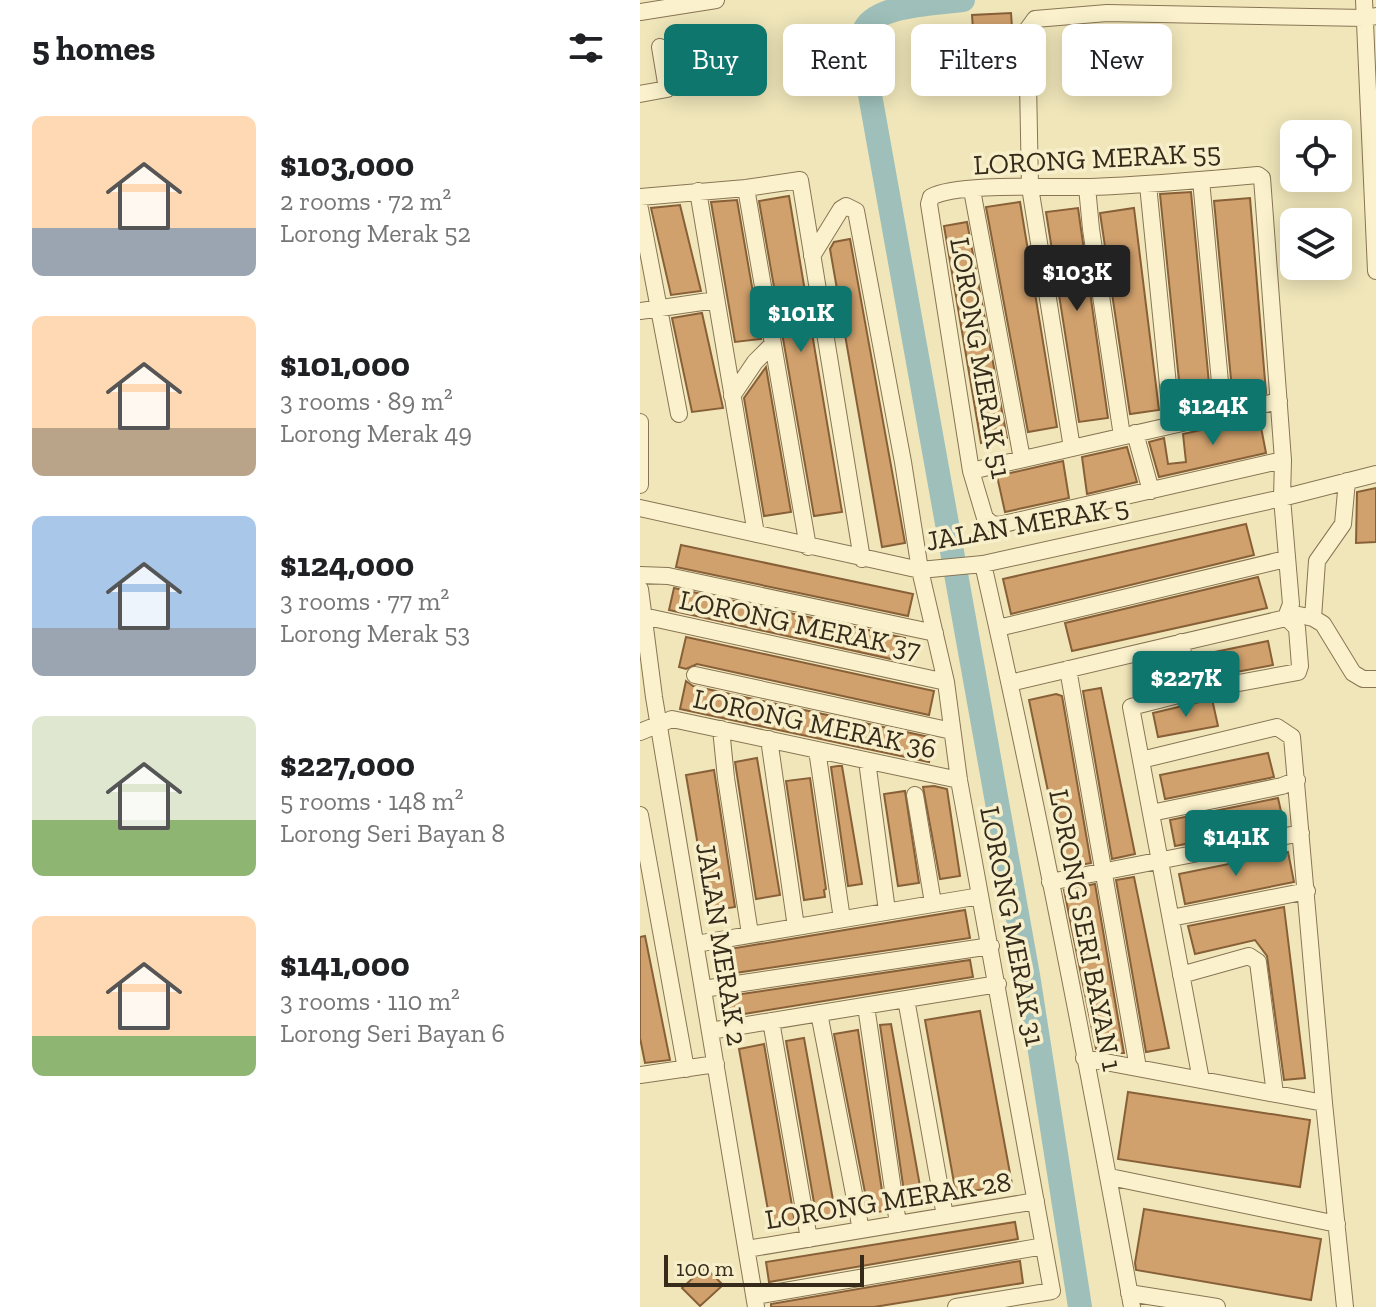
<!DOCTYPE html>
<html lang="en">
<head>
<meta charset="utf-8">
<style>
	body { margin:0; font-family:"Zilla Slab",serif; background:#f6f6f6; color:#202124; height:100vh; display:flex; flex-direction:column; font-size:30px; white-space:nowrap }
	* { box-sizing:border-box; margin:0 }
	p { font-size:26px; color:#757577 }
	.icon { flex:none; width:44px; height:44px; fill:none; stroke:currentColor; stroke-width:2; stroke-linecap:round; stroke-linejoin:round }
	.map { position:relative; flex:1; overflow:hidden }
	.details { display:flex; flex-direction:column; background:#fff; width:640px }
	.details>* { flex:none }
	.top-card { position:absolute; left:24px; top:24px; width:592px; height:72px; display:flex; gap:16px }
	.buttons { position:absolute; left:640px; top:120px; display:grid; gap:16px }
	.buttons a { display:grid; place-items:center; width:72px; height:72px; border-radius:12px; background:#fff; box-shadow:0 4px 20px #0003; font-size:40px }
	.scale { position:absolute; left:24px; bottom:20px; width:200px; box-sizing:border-box; padding-left:8px; border:4px solid #362a1a; border-top:0; font-size:22px; line-height:28px; white-space:nowrap; color:#362a1a; -webkit-text-stroke:6px #f7efca; paint-order:stroke }
	.price { position:absolute; translate:-50% -68px; padding:0 18px; border-radius:8px; background:#0f766e; color:#fff; font-size:26px; line-height:52px; filter:drop-shadow(0 2px 4px #0008) }
	.price::after { content:''; position:absolute; left:50%; top:48px; width:24px; height:18px; margin-left:-12px; background:inherit; clip-path:polygon(0 0,100% 0,50% 100%) }
	.price.selected { background:#222; color:#fff }
	ul { padding:0; list-style:none }
	li { display:flex; align-items:center; gap:24px; height:200px; padding:0 32px }
	li span { display:grid; place-items:center; flex:none; width:224px; height:160px; border-radius:12px; color:#555 }
	li>.icon { margin-inline-start:auto }
	span .icon { width:96px; height:96px; fill:#fffc; stroke-width:1 }
	li b { font-size:34px }
	h2 { display:flex; justify-content:space-between; align-items:center; height:96px; padding:0 32px; font-size:34px }
	.chip { padding:0 28px; border-radius:12px; background:#fff; box-shadow:0 4px 20px #0003; font-size:28px; line-height:72px }
	.chip.selected { background:#0f766e; color:#fff }
	main { display:flex; flex:1; min-height:0 }
	.map>svg:first-child { display:block }
	.lines { fill:none; stroke-linecap:round; stroke-linejoin:round }
	.river { stroke:#9fc0ba; stroke-width:24 }
	.building { fill:#d1a16d; stroke:#886038; stroke-width:2 }
	.minor-casing { stroke:#887554; stroke-width:18 }
	.minor { stroke:#fbf2cd; stroke-width:16 }
	.labels { text-anchor:middle; stroke-width:7; stroke-linejoin:round; paint-order:stroke }
	.street-label { font-size:28px; fill:#362a1a; stroke:#f7efca }
</style>
</head>
<body>
<main>
<section class="details">
<h2>5 homes<svg class="icon" aria-label="filters" viewBox="0 0 24 24"><path d="M4 7h16M4 17h16"/><circle cx="9" cy="7" r="2"/><circle cx="15" cy="17" r="2"/></svg></h2>
<ul>
<li><span style="background:linear-gradient(#ffd9b3 70%,#9aa5b1 0)"><svg class="icon" aria-label="home" viewBox="0 0 24 24"><path d="M3 11l9-7 9 7M6 9v11h12V9"/></svg></span><div><b>$103,000</b><p>2 rooms · 72 m²</p><p>Lorong Merak 52</p></div></li>
<li><span style="background:linear-gradient(#ffd9b3 70%,#b9a48a 0)"><svg class="icon" aria-label="home" viewBox="0 0 24 24"><path d="M3 11l9-7 9 7M6 9v11h12V9"/></svg></span><div><b>$101,000</b><p>3 rooms · 89 m²</p><p>Lorong Merak 49</p></div></li>
<li><span style="background:linear-gradient(#a9c7e8 70%,#9aa5b1 0)"><svg class="icon" aria-label="home" viewBox="0 0 24 24"><path d="M3 11l9-7 9 7M6 9v11h12V9"/></svg></span><div><b>$124,000</b><p>3 rooms · 77 m²</p><p>Lorong Merak 53</p></div></li>
<li><span style="background:linear-gradient(#dfe7d0 65%,#8fb573 0)"><svg class="icon" aria-label="home" viewBox="0 0 24 24"><path d="M3 11l9-7 9 7M6 9v11h12V9"/></svg></span><div><b>$227,000</b><p>5 rooms · 148 m²</p><p>Lorong Seri Bayan 8</p></div></li>
<li><span style="background:linear-gradient(#ffd9b3 75%,#8fb573 0)"><svg class="icon" aria-label="home" viewBox="0 0 24 24"><path d="M3 11l9-7 9 7M6 9v11h12V9"/></svg></span><div><b>$141,000</b><p>3 rooms · 110 m²</p><p>Lorong Seri Bayan 6</p></div></li>
</ul>
</section>
<div class="map">
<svg width="736" height="1307" viewBox="0 0 736 1307">
	<rect width="100%" height="100%" fill="#f0e6ba"/>
	<g class="lines">
		<!-- river -->
		<path class="river" d="M323,0C298,4 234,4 224,31C222,36 222,44 222,50L388,975L440,1307"/>
	</g>
	<!-- building -->
	<path class="building" d="M371,13L374,56L335,59L332,15Z
		M551,192L571,405L542,410L520,194Z
		M149,196L202,512L174,516L119,201Z
		M610,198L626,393L593,400L574,201Z
		M97,200L121,339L95,342L71,202Z
		M380,202L417,427L388,432L346,207Z
		M40,205L61,291L31,295L11,208Z
		M438,208L468,418L439,422L406,212Z
		M494,208L519,410L490,414L460,213Z
		M327,222L367,438L341,443L304,226Z
		M210,239L265,543L242,547L190,249L194,242Z
		M62,313L83,408L52,412L32,318Z
		M126,367L151,512L124,516L104,398Z
		M619,417L626,453L519,477L509,442L524,438L528,464L546,462L543,434Z
		M487,447L497,482L447,494L442,457Z
		M423,461L429,498L365,512L357,476Z
		M736,488V542L716,543L717,492Z
		M606,524L614,555L371,614L363,579Z
		M41,545L273,594L268,616L36,567Z
		M618,577L627,608L432,651L425,623Z
		M34,588L265,638L260,661L29,610Z
		M46,637L294,691L289,715L57,664L46,669L39,667Z
		M628,641L633,665L559,679L555,656Z
		M46,681L53,686L294,738L289,762L40,709Z
		M461,688L495,854L472,859L443,691Z
		M416,694L422,696L451,863L424,868L389,700Z
		M572,699L578,726L518,737L513,713Z
		M628,753L634,777L525,799L520,775Z
		M117,758L140,895L116,899L95,762Z
		M198,766H202L222,884L208,886L191,767Z
		M74,770L95,907L69,911L46,775Z
		M170,778L186,889L184,890L185,897L164,900L146,781Z
		M294,786L307,789L320,876L300,879L283,787Z
		M265,791L279,883L258,886L244,794Z
		M638,798L644,825L535,846L530,820Z
		M648,852L654,882L545,904L539,874Z
		M494,877L529,1048L506,1052L476,880Z
		M455,884L484,1053H480L456,1049L424,890Z
		M644,907L665,1078L644,1080L627,956L615,940L555,954L548,926Z
		M325,910L330,938L88,974L84,950Z
		M5,936L30,1060L5,1063L0,1038V937Z
		M330,960L333,977L91,1016L88,996Z
		M340,1011L372,1184L316,1194L285,1020Z
		M251,1024L283,1203L266,1206L240,1025Z
		M218,1030L245,1211L229,1213L194,1034Z
		M164,1038L196,1217L177,1220L146,1041Z
		M124,1044L155,1223L131,1227L99,1049Z
		M488,1092L670,1120L660,1187L478,1159Z
		M504,1209L681,1239L671,1300L496,1270L495,1263Z
		M375,1222L378,1239L129,1282L126,1262Z
		M380,1261L383,1283L234,1307H131V1304Z
		M65,1267L83,1285L60,1306L42,1288Z"/>
	<g class="lines">
		<!-- minor casing -->
		<g class="minor-casing">
			<path id="minor" d="M724,0L736,271
				M0,12L76,0
				M0,94L27,89L20,47
				M561,180L583,414
				M508,185L532,425
				M447,187L451,229L482,436
				M106,188L168,547
				M332,190L382,459
				M58,191L116,534
				M0,197L106,188L160,180L222,559
				M0,209L39,414
				M172,256L201,209L206,206L216,211L263,462L280,570L306,682L319,780L412,1291L316,1307
				M0,311L76,300
				M92,396L115,362L133,344
				M0,422V485
				M495,433L511,491
				M432,448L390,187L387,30L395,19L467,13L725,18L736,16
				M643,460L359,525L352,524L345,518L331,471L289,204L291,197C318,182 416,188 451,187C507,185 563,180 618,175L622,178L643,460L642,498L651,604L646,617
				M331,471L639,401
				M0,508L280,570L343,564L642,498L736,474
				M343,564C399,810 447,1059 492,1307
				M0,575L28,576L295,633
				M0,589L14,697L116,1307
				M3,616L306,682
				M673,618L677,561L703,524L707,481
				M358,628L646,559
				M541,642L550,692
				M428,669L498,1068
				M55,675L312,731
				M370,683L659,615L673,618L683,624L713,673L723,679H736
				M81,729L86,778L110,934
				M0,732L32,719L319,780
				M129,739L156,927
				M177,750L202,919
				M501,760L637,727L652,737L684,1103L705,1307
				M227,761L247,911
				M275,795L293,903
				M511,813L642,786L657,780
				M0,815L46,1069
				M410,882L661,833
				M531,918L667,891
				M56,944L340,896
				M541,975L609,956L618,962L635,1094
				M63,989L351,946
				M266,999L305,1216
				M226,1006L258,1224
				M179,1013L221,1230
				M131,1021L169,1239
				M70,1031L358,984
				M444,1058L684,1103
				M0,1075L76,1064
				M561,1080L491,707L550,692L658,672L660,666L657,628L646,617
				M470,1177L697,1224
				M107,1249L396,1201
				M489,1293L577,1307
				M115,1296L404,1246"/>
		</g>
		<!-- minor -->
		<use href="#minor" class="minor"/>
	</g>
	<g class="labels">
		<!-- street labels -->
		<g class="street-label">
			<text transform="translate(457 158) rotate(-3)" y="10">LORONG MERAK 55</text>
			<text transform="translate(341 358) rotate(80)" y="10">LORONG MERAK 51</text>
			<text transform="translate(387 523) rotate(-10)" y="10">JALAN MERAK 5</text>
			<text transform="translate(160 624) rotate(12)" y="10">LORONG MERAK 37</text>
			<text transform="translate(175 723) rotate(12)" y="10">LORONG MERAK 36</text>
			<text transform="translate(373 926) rotate(79)" y="10">LORONG MERAK 31</text>
			<text transform="translate(446 930) rotate(79)" y="10">LORONG SERI BAYAN 1</text>
			<text transform="translate(82 944) rotate(81)" y="10">JALAN MERAK 2</text>
			<text transform="translate(248 1200) rotate(-9)" y="10">LORONG MERAK 28</text>
		</g>
	</g>
</svg>
<div class="buttons">
<a><svg class="icon" aria-label="locate" viewBox="0 0 24 24"><circle cx="12" cy="12" r="6"/><path d="M12 2v4M12 18v4M2 12h4M18 12h4"/></svg></a>
<a><svg class="icon" aria-label="layers" viewBox="0 0 24 24"><path d="M12 4l9 5-9 5-9-5zM3 14l9 5 9-5"/></svg></a>
</div>
<div class="scale">100 m</div>
<b class="price selected" style="left:437px;top:313px">$103K</b>
<b class="price" style="left:161px;top:354px">$101K</b>
<b class="price" style="left:573px;top:447px">$124K</b>
<b class="price" style="left:546px;top:719px">$227K</b>
<b class="price" style="left:596px;top:878px">$141K</b>
<div class="top-card">
<a class="chip selected">Buy</a>
<a class="chip">Rent</a>
<a class="chip">Filters</a>
<a class="chip">New</a>
</div>
</div>
</main>
</body>
</html>
